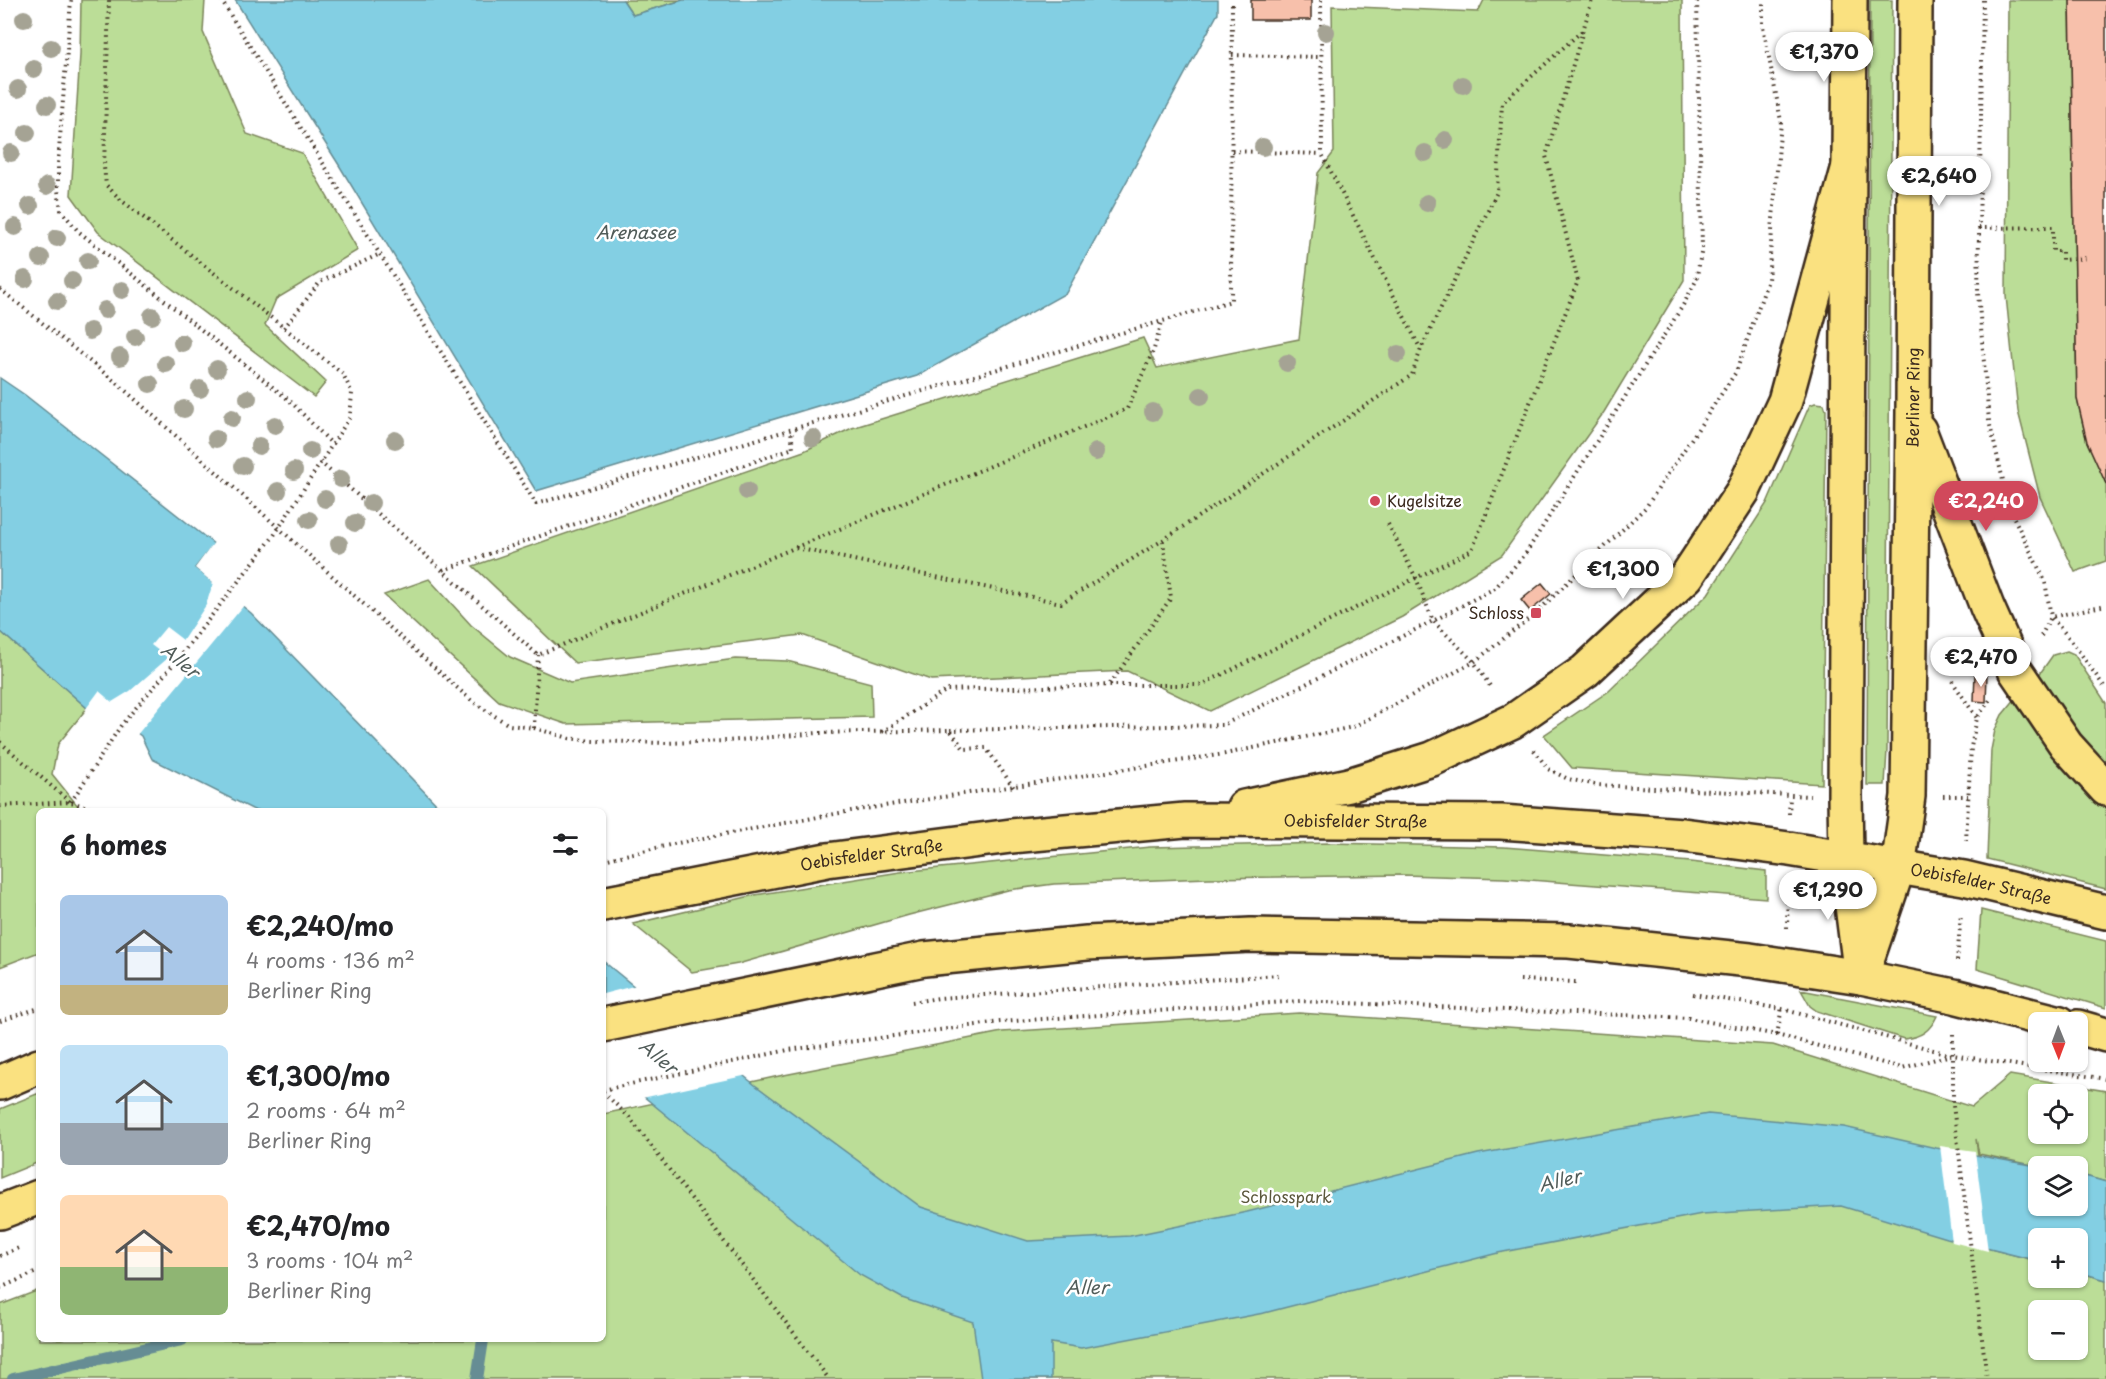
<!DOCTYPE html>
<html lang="en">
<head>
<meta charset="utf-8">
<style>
	body { margin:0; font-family:"Playpen Sans",sans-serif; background:#f2f2f2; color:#202124; height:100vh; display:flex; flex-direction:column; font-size:22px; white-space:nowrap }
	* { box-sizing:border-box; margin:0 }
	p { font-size:20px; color:#757577 }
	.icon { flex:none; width:33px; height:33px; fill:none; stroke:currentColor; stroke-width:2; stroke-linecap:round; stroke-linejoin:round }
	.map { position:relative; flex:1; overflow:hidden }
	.side { position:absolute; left:36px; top:808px; width:570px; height:534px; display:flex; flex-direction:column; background:#fff; border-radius:9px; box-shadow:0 2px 4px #0004 }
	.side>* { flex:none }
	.needle { width:39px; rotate:179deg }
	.tools { position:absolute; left:2028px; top:1012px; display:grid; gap:12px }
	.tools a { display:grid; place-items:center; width:60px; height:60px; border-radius:9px; background:#fff; box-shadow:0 2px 4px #0004; font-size:30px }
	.price { position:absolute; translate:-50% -51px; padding:0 14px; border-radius:21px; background:#fff; color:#222; font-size:20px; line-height:39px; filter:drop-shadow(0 2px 3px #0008) }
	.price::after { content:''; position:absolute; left:50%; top:36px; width:18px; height:14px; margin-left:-9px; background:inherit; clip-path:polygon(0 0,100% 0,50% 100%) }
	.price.active { background:#d1495b; color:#fff }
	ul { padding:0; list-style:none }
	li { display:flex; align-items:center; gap:18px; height:150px; padding:0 24px }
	li span { display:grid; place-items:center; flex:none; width:168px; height:120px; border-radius:9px; color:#555 }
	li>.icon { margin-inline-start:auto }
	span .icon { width:72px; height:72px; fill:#fffc; stroke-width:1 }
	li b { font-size:26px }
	h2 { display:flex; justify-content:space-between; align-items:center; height:72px; padding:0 24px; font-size:26px }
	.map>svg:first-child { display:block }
	.green { fill:#bbdd97; stroke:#7b845a; stroke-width:1.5; fill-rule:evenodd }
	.water { fill:#83cfe3; stroke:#668d94; stroke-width:1.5 }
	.pier { fill:#fff }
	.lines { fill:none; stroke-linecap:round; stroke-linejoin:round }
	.stream { stroke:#668d94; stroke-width:12 }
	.building { fill:#f7c0ab; stroke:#3b2a1e; stroke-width:1.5 }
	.major-casing { stroke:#3b2a1e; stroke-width:38 }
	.path { stroke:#3b2a1e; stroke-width:4; stroke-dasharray:1.5 4.5; stroke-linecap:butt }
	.major { stroke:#fae180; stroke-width:33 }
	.tree { fill:#a5a394 }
	.poi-dot { fill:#d1495b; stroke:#fff; stroke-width:2 }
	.labels { text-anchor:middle; stroke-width:5; stroke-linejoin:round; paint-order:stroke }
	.street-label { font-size:16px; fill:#3b2a1e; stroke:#fff }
	.poi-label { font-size:16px; fill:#3b2a1e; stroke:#fff; text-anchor:start }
	.park-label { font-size:16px; fill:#5b573c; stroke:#fff }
	.water-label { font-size:18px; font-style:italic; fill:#515c59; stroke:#fff }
</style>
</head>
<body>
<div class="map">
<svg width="2106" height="1379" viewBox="0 0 2106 1379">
	<rect width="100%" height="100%" fill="#fff"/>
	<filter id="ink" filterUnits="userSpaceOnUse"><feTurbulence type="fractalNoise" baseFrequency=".0167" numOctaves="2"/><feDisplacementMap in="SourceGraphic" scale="12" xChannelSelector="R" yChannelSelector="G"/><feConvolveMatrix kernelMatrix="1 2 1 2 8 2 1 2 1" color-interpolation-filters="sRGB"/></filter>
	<g filter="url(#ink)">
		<!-- green -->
		<path class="green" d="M81,0H205L203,32L247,134L302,153L358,250L276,299L265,325L326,382L314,397L98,232L71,195L80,55Z
			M623,0H683L633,15Z
			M1484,0H1682L1684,280L1604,412L1502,555L1402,617L1210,711L1127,671L931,680L802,635L575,663L473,566L804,451L852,428L1143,338L1157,368L1299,339L1318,173L1334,152L1332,6L1478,12Z
			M1870,0H1892L1887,750L1885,785H1867Z
			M2008,0H2070L2077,399L2087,442L2106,483V561L2075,572L2040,497L2018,411L2006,296Z
			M1815,403L1824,404L1826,410L1822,784L1572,768L1544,735L1609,691L1708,594L1767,503L1808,409L1810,405Z
			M429,579L471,625L510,657L570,683L735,659L787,661L871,683L872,717L566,724L499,701L384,595Z
			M0,631L87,708L58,744L52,774L82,811L39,812V952L0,967Z
			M2067,651L2074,654L2106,703V771L2036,679L2053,655Z
			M2016,698L2056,757L2106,808V889L1987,859L1991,750L1995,730L2002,715Z
			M1330,843L1504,847L1691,862L1766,871V898L1504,878L1403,875L1208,878L1054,884L1008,890L909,915L738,964L692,972L633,924L755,895L900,872L1150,847Z
			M1981,910L2106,941V1008L1977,969Z
			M1801,990L1937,1016C1930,1031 1921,1037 1904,1039L1817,1011L1810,1006Z
			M1299,1013L1773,1045L1972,1107L2010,1075L2106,1091V1182L2078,1174V1167H2042L1979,1154L1976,1139L1990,1249L2038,1261V1278H2078V1272L2106,1280V1379H0V1305L39,1290V1340H603V1114L779,1076L1002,1032ZM2038,1095H2078V1134H2038ZM2038,1311H2078V1350H2038Z
			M39,1093V1162L0,1178V1109Z"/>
		<!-- water -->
		<path class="water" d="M235,0H623L633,15L683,0H1218V13L1066,293L917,376L536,491L339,165Z
			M0,378L25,395L214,544L195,568L251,613L443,811H256L152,759L141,736L100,706L87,708L0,631Z
			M603,961L755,1085L921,1207L1028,1241L1130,1236L1247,1212L1478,1154L1708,1114L1844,1127L1936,1148L2042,1167H2038V1206H2078V1174L2106,1182V1280L2078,1272V1239H2038V1261L1946,1238L1841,1206L1702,1214L1498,1253L1264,1313L1081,1348L1051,1343V1379H981L973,1322L902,1298L860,1275L603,1063Z"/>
		<!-- pier -->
		<path class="pier" d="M215,541L216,545L199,568L245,604L136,736L99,709L85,710L99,691L112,702L130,691L168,658L151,645L166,627L183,640L206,605L213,583L195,568Z
			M637,985L748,1075L642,1098L603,1067V994Z
			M1940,1146L1975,1151L1988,1251L1952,1242Z"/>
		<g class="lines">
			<!-- stream -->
			<path class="stream" d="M13,1379L182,1340
				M477,1379L483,1340"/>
		</g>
		<!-- building -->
		<path class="building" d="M1251,0H1311V20H1251Z
			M2070,0H2106V484L2087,442L2077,399Z
			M1542,583L1551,594L1530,611L1521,600Z
			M1975,673L1987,674L1986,702L1974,701Z"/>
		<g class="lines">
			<!-- major casing -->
			<g class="major-casing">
				<g id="major">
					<path d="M1850,0L1845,796L1846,858L1860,969"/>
					<path d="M1919,430L1987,607L2015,670L2066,745L2106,789"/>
					<path d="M1244,807L1349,785L1432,759L1513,721L1585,671L1687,576L1743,491L1785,401L1849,166"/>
					<path id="s1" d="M603,904L827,860L1011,836L1185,820L1501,822L1683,835L1789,849L1964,878L2106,912"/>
					<path id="s2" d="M1861,977L1898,868L1908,796L1913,413L1915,0"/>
					<path d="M603,1025L924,959L1087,943L1251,935L1569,941L1750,960L1861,977L1954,996L2060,1023"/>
					<path d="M2078,1027L2106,1035"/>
					<path d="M0,1083L39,1066"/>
					<path d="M0,1212L39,1197"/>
				</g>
			</g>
			<!-- path -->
			<path class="path" d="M71,0L58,163V190L61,210L78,231L289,400L332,444
				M221,0L536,504L1231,301L1232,0
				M1321,0L1322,154L1420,348
				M1983,0L1978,293L1989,421L2010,510L2045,581L2051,617L2070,639L2106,689
				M1232,55L1320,57
				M1232,151L1322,154
				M1979,228L2053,227V251H2062V260L2088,258
				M0,289L118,384L473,702L509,725L534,728L569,738L592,741L666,743L727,741L818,733L950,730L964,749L986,748L1014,788
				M284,328L320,282L380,254
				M320,462L538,655L1127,409L1154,349L1162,322
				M1388,524L1416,578L1433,621L1474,662L1492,689
				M796,548L1061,603L1163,540L1412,375L1421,349L1497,192L1502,103L1582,31
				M443,570L793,448L791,430
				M2041,636L2051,617L2106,605
				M1952,681L1977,718
				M1110,684L1171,598L1163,541
				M534,728L538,655
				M950,730L1223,725L1433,621L1495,588L1524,556L1682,307L1696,281L1702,248L1697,0
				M882,732L947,690L1110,685H1201L1472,550L1578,281L1546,156L1592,0
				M0,742L70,802
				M1534,750L1548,769L1568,779L1597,785L1810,796
				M1943,796H1968
				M71,802L122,724L177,660L273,537L350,417L352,393L343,374L121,200L106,185L104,167L109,0
				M0,806L71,802L103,812
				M1789,814L1790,797
				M1966,841L1971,747L1977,718L1990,700
				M603,860L687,841L851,811L1225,754L1353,727L1474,662L1536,613L1646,507L1736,372L1768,280L1781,121L1763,26V0
				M1787,928L1788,884
				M1957,961L1961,914
				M1520,980L1576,982
				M1693,994L1782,1009L1952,1055L2106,1079
				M912,1002L939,998L1279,975
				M0,1021L39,1008
				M1953,1034V1105L1987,1379
				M1777,1035L1782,1007
				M603,1090L788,1050L1000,1022L1300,1001L1689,1018L1777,1035L1902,1068L1951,1055
				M603,1092L629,1117L829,1379
				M0,1256L19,1248
				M0,1288L39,1271"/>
			<!-- major -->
			<use href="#major" class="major"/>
		</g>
		<!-- trees -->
		<g class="tree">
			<circle cx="24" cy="19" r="9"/>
			<circle cx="1326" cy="32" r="9"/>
			<circle cx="51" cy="48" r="9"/>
			<circle cx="34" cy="69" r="9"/>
			<circle cx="1463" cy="85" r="9"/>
			<circle cx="18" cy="89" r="9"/>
			<circle cx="47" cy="105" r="9"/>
			<circle cx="27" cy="133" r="9"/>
			<circle cx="1445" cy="140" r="9"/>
			<circle cx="1263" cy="147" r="9"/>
			<circle cx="11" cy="153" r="9"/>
			<circle cx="1425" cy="153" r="9"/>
			<circle cx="47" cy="186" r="9"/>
			<circle cx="1427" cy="203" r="9"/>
			<circle cx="30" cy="206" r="9"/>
			<circle cx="15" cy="227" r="9"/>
			<circle cx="57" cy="238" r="9"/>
			<circle cx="41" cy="258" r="9"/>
			<circle cx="88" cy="261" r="9"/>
			<circle cx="25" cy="279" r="9"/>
			<circle cx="72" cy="281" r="9"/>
			<circle cx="122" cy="290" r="9"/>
			<circle cx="57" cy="301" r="9"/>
			<circle cx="105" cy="310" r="9"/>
			<circle cx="152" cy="316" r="9"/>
			<circle cx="90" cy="331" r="9"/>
			<circle cx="135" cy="337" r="9"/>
			<circle cx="182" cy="343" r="9"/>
			<circle cx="1398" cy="354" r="9"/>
			<circle cx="120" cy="357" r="9"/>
			<circle cx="1287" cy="363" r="9"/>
			<circle cx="166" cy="364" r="9"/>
			<circle cx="217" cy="369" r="9"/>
			<circle cx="150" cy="384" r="9"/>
			<circle cx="200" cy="389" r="9"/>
			<circle cx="1201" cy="396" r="9"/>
			<circle cx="248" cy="398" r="9"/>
			<circle cx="184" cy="409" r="9"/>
			<circle cx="1153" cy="412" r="9"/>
			<circle cx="232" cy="418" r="9"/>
			<circle cx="275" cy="425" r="9"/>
			<circle cx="813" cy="438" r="9"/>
			<circle cx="216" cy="439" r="9"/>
			<circle cx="395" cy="440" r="9"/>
			<circle cx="259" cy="446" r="9"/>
			<circle cx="310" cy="451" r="9"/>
			<circle cx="1096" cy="452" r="9"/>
			<circle cx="243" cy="466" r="9"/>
			<circle cx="294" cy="471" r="9"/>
			<circle cx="341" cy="479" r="9"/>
			<circle cx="278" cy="491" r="9"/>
			<circle cx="747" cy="491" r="9"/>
			<circle cx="325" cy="499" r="9"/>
			<circle cx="371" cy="503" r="9"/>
			<circle cx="309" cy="520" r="9"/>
			<circle cx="355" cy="523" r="9"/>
			<circle cx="339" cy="544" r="9"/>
		</g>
	</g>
	<!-- markers -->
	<g class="poi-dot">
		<circle cx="1375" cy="501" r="6"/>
		<rect x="1530" y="607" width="12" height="12" rx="3"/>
	</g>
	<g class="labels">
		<!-- street labels -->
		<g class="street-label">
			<text dy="6" stroke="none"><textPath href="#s2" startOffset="586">Berliner Ring</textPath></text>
			<text dy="6" stroke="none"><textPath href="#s1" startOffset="759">Oebisfelder Straße</textPath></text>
			<text dy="6" stroke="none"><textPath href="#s1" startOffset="273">Oebisfelder Straße</textPath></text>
			<text dy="6" stroke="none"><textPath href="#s1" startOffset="1389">Oebisfelder Straße</textPath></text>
		</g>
		<!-- poi labels -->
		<g class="poi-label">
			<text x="1387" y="507">Kugelsitze</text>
			<text x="1524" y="619" text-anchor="end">Schloss</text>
		</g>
		<!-- park labels -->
		<g class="park-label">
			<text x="1286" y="1203">Schlosspark</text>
		</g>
		<!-- water labels -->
		<g class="water-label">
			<text x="636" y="239">Arenasee</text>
			<text transform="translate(180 661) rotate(40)" y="6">Aller</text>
			<text transform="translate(658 1057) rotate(40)" y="6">Aller</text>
			<text transform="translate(1560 1181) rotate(-13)" y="6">Aller</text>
			<text x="1087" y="1294">Aller</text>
		</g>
	</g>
</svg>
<div class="tools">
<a><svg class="needle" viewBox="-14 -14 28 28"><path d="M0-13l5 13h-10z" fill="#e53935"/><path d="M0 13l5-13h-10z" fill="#757577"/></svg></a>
<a><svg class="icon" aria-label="locate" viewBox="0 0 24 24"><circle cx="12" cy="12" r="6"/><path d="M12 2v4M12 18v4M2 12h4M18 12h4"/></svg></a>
<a><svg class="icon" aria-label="layers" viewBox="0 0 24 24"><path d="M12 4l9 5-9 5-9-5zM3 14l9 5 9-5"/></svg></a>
<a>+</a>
<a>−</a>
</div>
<b class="price" style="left:1824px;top:83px">€1,370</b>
<b class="price" style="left:1939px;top:207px">€2,640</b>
<b class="price active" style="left:1986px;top:532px">€2,240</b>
<b class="price" style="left:1623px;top:600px">€1,300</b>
<b class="price" style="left:1981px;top:688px">€2,470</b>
<b class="price" style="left:1828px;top:921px">€1,290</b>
<section class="side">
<h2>6 homes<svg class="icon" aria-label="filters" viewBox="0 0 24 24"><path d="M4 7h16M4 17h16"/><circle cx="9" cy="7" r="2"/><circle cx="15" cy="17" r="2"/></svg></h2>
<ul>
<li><span style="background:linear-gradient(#a9c7e8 75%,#c2b280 0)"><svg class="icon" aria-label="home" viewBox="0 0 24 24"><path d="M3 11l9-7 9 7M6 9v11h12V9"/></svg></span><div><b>€2,240/mo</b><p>4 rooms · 136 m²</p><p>Berliner Ring</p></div></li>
<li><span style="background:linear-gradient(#bfe0f5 65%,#9aa5b1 0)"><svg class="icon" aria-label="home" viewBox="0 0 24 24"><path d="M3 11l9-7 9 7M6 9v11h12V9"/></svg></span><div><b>€1,300/mo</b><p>2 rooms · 64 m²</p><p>Berliner Ring</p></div></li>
<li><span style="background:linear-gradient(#ffd9b3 60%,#8fb573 0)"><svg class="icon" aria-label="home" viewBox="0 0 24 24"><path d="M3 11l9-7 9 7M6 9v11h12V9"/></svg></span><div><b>€2,470/mo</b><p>3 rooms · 104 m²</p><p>Berliner Ring</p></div></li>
</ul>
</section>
</div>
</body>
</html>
